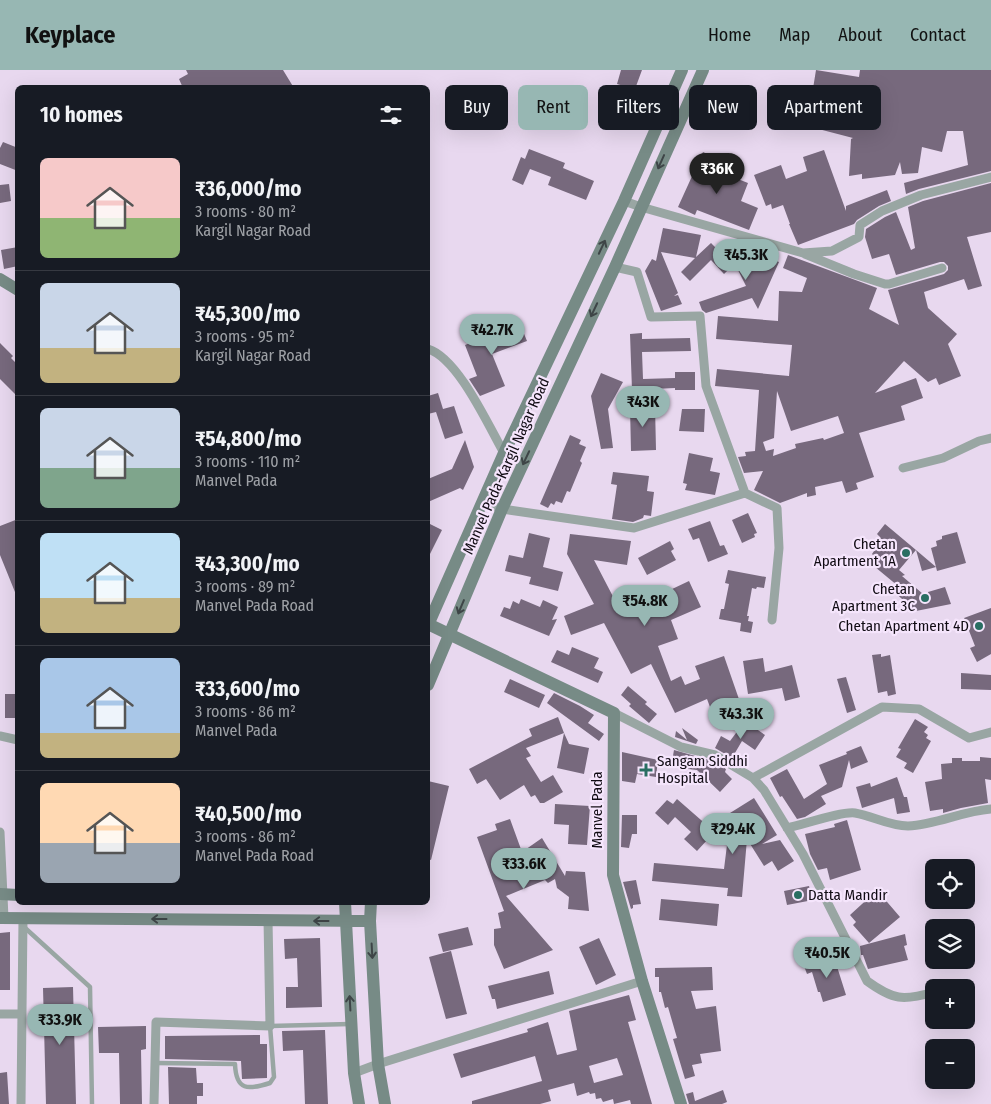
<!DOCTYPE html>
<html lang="en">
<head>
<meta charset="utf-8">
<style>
	body { margin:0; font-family:"Fira Sans Condensed",sans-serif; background:#20242c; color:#f1f3f6; height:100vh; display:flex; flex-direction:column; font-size:19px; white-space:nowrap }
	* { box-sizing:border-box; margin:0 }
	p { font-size:16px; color:#9ea1a6 }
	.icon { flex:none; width:28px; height:28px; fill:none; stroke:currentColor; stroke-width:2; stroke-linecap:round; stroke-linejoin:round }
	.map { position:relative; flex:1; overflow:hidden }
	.drawer { position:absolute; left:15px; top:15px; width:415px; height:820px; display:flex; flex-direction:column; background:#171b24; border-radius:8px; box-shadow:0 5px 20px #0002 }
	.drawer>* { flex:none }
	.top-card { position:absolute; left:445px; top:15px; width:470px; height:45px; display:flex; gap:10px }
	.controls { position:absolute; left:925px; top:789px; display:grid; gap:10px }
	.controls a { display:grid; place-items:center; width:50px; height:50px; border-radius:8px; background:#171b24; box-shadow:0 5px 20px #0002; font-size:25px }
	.price { position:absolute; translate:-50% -42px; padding:0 11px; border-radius:18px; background:#97b7b3; color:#111; font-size:16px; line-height:32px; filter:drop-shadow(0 1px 2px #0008) }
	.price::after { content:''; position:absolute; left:50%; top:30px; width:15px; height:11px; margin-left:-8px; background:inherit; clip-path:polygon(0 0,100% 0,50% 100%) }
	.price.on { background:#222; color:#fff }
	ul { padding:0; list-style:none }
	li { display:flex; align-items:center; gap:15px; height:125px; padding:0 25px }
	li+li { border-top:1px solid #363941 }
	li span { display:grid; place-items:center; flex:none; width:140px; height:100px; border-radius:8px; color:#555 }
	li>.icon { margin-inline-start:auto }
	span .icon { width:60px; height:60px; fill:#fffc; stroke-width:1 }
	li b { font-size:21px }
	h2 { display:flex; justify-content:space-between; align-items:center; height:60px; padding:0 25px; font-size:21px }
	.chip { padding:0 18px; border-radius:8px; background:#171b24; box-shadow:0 5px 20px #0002; font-size:18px; line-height:45px }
	.chip.on { background:#97b7b3; color:#111 }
	header { display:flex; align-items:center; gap:30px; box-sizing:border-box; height:70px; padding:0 25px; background:#97b7b3; color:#111 }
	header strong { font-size:24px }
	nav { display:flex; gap:28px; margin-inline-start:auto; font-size:18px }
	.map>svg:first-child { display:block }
	.building { fill:#77697d; fill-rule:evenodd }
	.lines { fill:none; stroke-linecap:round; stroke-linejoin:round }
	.lane { stroke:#99a6a3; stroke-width:4.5 }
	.street { stroke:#99a6a3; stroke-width:9 }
	.secondary { stroke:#778b86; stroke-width:12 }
	.oneway { stroke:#3e4547 }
	.poi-dot { fill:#296e62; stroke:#f5e5fc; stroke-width:2 }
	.labels { text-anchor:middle; stroke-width:4.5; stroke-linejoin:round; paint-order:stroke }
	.street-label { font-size:15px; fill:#100b13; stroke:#f5e5fc }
	.poi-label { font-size:15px; fill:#100b13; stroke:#f5e5fc; text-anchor:end }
</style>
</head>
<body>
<header>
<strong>Keyplace</strong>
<nav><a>Home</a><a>Map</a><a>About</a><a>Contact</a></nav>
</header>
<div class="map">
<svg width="991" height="1034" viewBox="0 0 991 1034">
	<rect width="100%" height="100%" fill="#e8d8ef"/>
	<!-- building -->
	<path class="building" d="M186,0H283L294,18H183L179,9L188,4Z
		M621,0H642L635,19L647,23L639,47L620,41L627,17L617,14Z
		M816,0L859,7L860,0H991V101L919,119L906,124L904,113L968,95L963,61H947L942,82L922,77L918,103L902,104L900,92L895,105L862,109V104L849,106L851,69L853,68L807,56Z
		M3,72L18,78V101L0,94V78Z
		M529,79L565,93L563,98L594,111L586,130L548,115L551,107L530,99L523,115L512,110L521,87L525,89Z
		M824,80L846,141V136L887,120L891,131L879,136L857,150L854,154L798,175L789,154H790L783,135L772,139L771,134L766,136L754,105L781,95L786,109L807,101L803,87Z
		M703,82L716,88L714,92L718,94L715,100L748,113L741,131L758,138L749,160L697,140L695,145L678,137Z
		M991,113V162L967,167L982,216L968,220L964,209L924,222L928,238L957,264L948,274L961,306L939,315L936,308L928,312L904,291L875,323L916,308L923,328L901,336L905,350L859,363L874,407L856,413L858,419L846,423L842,411L815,417L816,425L807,427V423L780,433L754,420L763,401L744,403L738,387L746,386L745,382L755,381L759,320L715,316L717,299L789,306L792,275L716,269L718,246L778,251L779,221L802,222L807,208L783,198L788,185L877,218L869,239L899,255L888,220L944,204L948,200V196L944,192H940L896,205L889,184L872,189L865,167L866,159L885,147L896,142L911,180L915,178L908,137L923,131ZM777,321L791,361L838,346L844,363L824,370L823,368L795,374L796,378L773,386L774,379L766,381L763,372L774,368Z
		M9,114L11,131L0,133V115Z
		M663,158L701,165L696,187L711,173L733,195L724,204L711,190L690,211L681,202L695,188L661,182L678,223L674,226L678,225L682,234L661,241L645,201L652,189L656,191Z
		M741,176L779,192L758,239L752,228L706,243L702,240L699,232L746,216L734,192Z
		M18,177V196L4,199L1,180Z
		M510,254L512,257L520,254L527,271L492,284L505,316L480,326L469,309L477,306L465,275L475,271L474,268Z
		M642,263V269L690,268L691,281L642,282L643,309L675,308V302H695V320H675V318L632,320L630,264Z
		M0,273L13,286L11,288L18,295V327L0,309Z
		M601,303L623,312L608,339L613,378L601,379L591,326Z
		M438,323L443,339L454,336L463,363L445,369L436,342L428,344V326Z
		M655,336L656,380L631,381L630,337Z
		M682,339H705L704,362L679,361Z
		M570,365L581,370L579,374L586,377L580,391L582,393L570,422L567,421L562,433L556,431L554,435L551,433L548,438L540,434Z
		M465,370L474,397L463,420L460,418L428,432V409L452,399Z
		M689,383L713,388L710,401L720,403L715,425L685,420L687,414L683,413Z
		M613,402L649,406L647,421L654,422L651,446L644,445L643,448L633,452L612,449L617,415L611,414Z
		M748,443L757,463L754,464L755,467L742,473L732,450Z
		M18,449V527H17L0,485V456Z
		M710,451L720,476L724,475L728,484L708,492L699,468L693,470L688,459Z
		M428,453L442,460L428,488Z
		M885,454L916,480L899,500L905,505L902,506L930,530L928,522L945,517L951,534L916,541L894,522L898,516L869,492L874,486L872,484L874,481L870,478L880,467L877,464Z
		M957,462L966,493L937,501L936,497L922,501L916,480L936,497L931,478L937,476L936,471L942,469V466Z
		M529,463L550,468L543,497L563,502L558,521L529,514L531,507L505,501L509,485L523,488Z
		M570,464L631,471L627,495L594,490L620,540L651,529L689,511L701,537L671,550L678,569L658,576L671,611L681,606L685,615L700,609L695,596L724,586L741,635L713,645L707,629L675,643L651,594L631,604L604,553L571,565L564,546L594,534L567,484Z
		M670,471L674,479L671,481L676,490L647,505L638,488Z
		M728,500L766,507L764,518L757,517L756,519L752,518L747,546H749L748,551L753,552L751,563L740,561L741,553L719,549L721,539H724L729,514L725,513Z
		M521,529L540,537L543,530L558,537L552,550L557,549L549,566L500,546L504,537L510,539L513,531L519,534Z
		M991,538V584L977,592L970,578L975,576L964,548Z
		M572,577L599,588L594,598L603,602L598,613L551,592L557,580L569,585Z
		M881,584V587L890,585L896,624L888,626L887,621L878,623L872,585Z
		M763,588L765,602L792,595L800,627L785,631L782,618L748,624L743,591Z
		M961,603L991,605V620L961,619Z
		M846,607L856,640L847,643L837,609Z
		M510,609L545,625L539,638L504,622Z
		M628,616L647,632L645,634L657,644L649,653L629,636L631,634L621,625Z
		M554,623L580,636L594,645L588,653L604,664L599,671L547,633Z
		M5,624H18V648H5Z
		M558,647L564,663L526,678L531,686L526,688L541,712L553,705L563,722L544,733H540L535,725L531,727L524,715L500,730L486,709L477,714L469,699L532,666L529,659Z
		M915,649L928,657L924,662L928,665L926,668L931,671L913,703L904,698L907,693L896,687L901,679L898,678Z
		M745,651L765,665L755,680L742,671L732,688L715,678L721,666L730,671Z
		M682,658L698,670L696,674L675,667L676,661L687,670Z
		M564,663L569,674L589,678L584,704L557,698Z
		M861,676L868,692L851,699L849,690L842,717L821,726L826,734L805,747L797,749L782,726L780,727L770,708L787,699L804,729L827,714L819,695L847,684L846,682Z
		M674,680L713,691L726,699L725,702L732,709L720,722L697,700L671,697Z
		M622,682L658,690L656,707L637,704L635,713L622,711Z
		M980,687L991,688V710L985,709L988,733L961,738L943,743V739L930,741L925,712L942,709L941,694L952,693V688H962V691H980Z
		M897,707L904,727H907L910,742L897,744L894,728L862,738L856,717L870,713L871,717Z
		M428,711L449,716L431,790L428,789Z
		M754,728L777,765L762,774L780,770L794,791L778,801L772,791L764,796L747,769L742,827L727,826L728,818L652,811L654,793L724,799L727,775H730L731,762L743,763L730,743Z
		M677,729L709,757L703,763L709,768L697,781L684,769L691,762L675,747L668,755L655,743L667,730L673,734Z
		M555,734L590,736L587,775L568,774L569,755L554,754Z
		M622,745H637V764H632L629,778L621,777Z
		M510,749L522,782L542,768L565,806L566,801L585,802L589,841L568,839L569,827L557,818L555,809L548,813L545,810L506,826L553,880L504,899L494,875V859L501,858L498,843L504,841L477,767L497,760L495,754Z
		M847,750L861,800L830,810L827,798L818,800L810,784L805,764L835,757L834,754Z
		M636,810L641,834L633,835V838L631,839L623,812Z
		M809,816L813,830L787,835L784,821Z
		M874,823L879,829L882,826L900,847L869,873L853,855L856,852L850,845Z
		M661,829L719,834L717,856L659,850Z
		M468,857L473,875L443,882L438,864Z
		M10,862V920H0V863Z
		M905,864L907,875L904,876L908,890L868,899L863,885H861L860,876Z
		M320,868L322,937L286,938V917H298L297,888L285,889L284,869Z
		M599,868L616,905L596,915L579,877Z
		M451,881L467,944L446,949L429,887Z
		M834,887L846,925L823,932L820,922H818L812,902L807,904L804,896Z
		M712,897L713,920L691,921L696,939L716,936L721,981L700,984L702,993L692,995L695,1006L685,1009L673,969L677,968L668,937L665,938L661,922H659V907H655V898Z
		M549,901L554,924L497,939L495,929H492L488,916Z
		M73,917L76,1034H46L43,918Z
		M629,925L636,950L628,952L652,1034H631L630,1030L614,1034L613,1029L603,1032L601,1028L596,1029L595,1023L590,1024L589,1022L577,1026L574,1013L548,1020L551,1031L540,1034H472V1031L542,1011L535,986L461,1008L453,984L528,962L527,959L548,952L557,985L577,980L569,941ZM617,988L623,1005L594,1013L589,996Z
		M146,956V979L141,980L142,1034H120L119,983H99L98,957Z
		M325,960L328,1034H305L303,980L283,981L282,961Z
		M260,965V974H267V1008L242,1009L241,991L165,989V966Z
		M168,997L196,998L197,1013H203V1026H197V1034H169Z
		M7,1002L9,1034H0V1003Z
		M723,1020L727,1032L722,1034H689L686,1024L693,1022L695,1031Z"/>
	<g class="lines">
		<!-- lane -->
		<path class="lane" d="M24,857L90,917L92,1034
			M155,993L235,994C236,1021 248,1020 270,1013L274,1007L270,956L350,954"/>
		<!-- street -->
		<path class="street" d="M624,131L641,137L803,183L832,181L859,167L860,155L882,141L921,125L991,107
			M805,184L854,204L885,214H889L942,198
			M615,197L637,202L651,247L700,246L706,316L745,423
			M428,279C458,288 488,355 504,383
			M903,398L943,388L979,371L991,368
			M482,433L502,439L634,458L745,423L777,438L779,478L772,550
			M614,643L681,677L715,685L753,708L764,720L803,784L867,911C893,930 903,931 934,922
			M0,666L18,670
			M753,708L882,637L919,639L969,668L991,662
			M787,758C802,755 842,741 855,743C873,746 889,756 908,756C937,755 962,741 991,739
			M0,762L4,848
			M951,918L952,917
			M0,944H22
			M354,1003L378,994L642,911
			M21,1034L23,849
			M154,1034L156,952L270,956L268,850"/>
		<!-- secondary -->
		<path class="secondary" d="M0,209L18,220
			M428,554L614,643L613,805L642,911L681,1034
			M428,555L504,383L624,131L682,0
			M428,615L502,439L615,197L703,0
			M0,824L18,825
			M345,832L354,1003L359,1034
			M371,832L370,851L378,994L385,1034
			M0,848L370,851"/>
	</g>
	<!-- one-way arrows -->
	<defs><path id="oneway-shaft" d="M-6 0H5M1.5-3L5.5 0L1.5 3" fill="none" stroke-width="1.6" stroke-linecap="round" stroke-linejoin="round" transform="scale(1.25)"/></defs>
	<g class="oneway">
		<use href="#oneway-shaft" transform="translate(661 92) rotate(114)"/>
		<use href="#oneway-shaft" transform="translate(602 177) rotate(-65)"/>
		<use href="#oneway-shaft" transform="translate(594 240) rotate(115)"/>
		<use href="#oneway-shaft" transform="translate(526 388) rotate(115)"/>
		<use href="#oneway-shaft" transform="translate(461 537) rotate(113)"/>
		<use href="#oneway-shaft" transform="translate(159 849) rotate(-180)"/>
		<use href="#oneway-shaft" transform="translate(321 851) rotate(-180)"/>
		<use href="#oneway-shaft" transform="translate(372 881) rotate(87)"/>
		<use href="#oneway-shaft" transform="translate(350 933) rotate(-93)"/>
	</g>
	<!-- markers -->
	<g class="poi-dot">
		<circle cx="906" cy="483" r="5"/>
		<circle cx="925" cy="528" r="5"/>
		<circle cx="979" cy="556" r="5"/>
		<path d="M643.5 692.5h5v5h5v5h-5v5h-5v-5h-5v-5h5z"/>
		<circle cx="798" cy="825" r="5"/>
	</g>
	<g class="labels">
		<!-- street labels -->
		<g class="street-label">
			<text transform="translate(506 396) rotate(-66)" y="5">Manvel Pada-Kargil Nagar Road</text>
			<text transform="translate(597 740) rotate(-90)" y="5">Manvel Pada</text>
		</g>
		<!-- poi labels -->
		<g class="poi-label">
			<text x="896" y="479">Chetan<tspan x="896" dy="17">Apartment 1A</tspan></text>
			<text x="915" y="524">Chetan<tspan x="915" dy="17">Apartment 3C</tspan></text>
			<text x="969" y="561">Chetan Apartment 4D</text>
			<text x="657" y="696" text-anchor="start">Sangam Siddhi<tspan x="657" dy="17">Hospital</tspan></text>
			<text x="808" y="830" text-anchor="start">Datta Mandir</text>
		</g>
	</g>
</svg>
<div class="controls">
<a><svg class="icon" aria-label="locate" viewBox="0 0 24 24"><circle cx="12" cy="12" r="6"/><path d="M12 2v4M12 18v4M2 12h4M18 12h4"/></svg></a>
<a><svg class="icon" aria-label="layers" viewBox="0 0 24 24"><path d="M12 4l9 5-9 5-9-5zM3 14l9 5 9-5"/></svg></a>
<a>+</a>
<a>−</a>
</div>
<b class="price on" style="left:717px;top:125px">₹36K</b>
<b class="price" style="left:746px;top:211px">₹45.3K</b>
<b class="price" style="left:492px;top:286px">₹42.7K</b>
<b class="price" style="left:643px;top:358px">₹43K</b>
<b class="price" style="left:645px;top:557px">₹54.8K</b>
<b class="price" style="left:741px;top:670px">₹43.3K</b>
<b class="price" style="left:733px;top:785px">₹29.4K</b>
<b class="price" style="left:524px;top:820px">₹33.6K</b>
<b class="price" style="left:827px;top:909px">₹40.5K</b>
<b class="price" style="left:60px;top:976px">₹33.9K</b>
<div class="top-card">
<a class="chip">Buy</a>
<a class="chip on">Rent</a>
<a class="chip">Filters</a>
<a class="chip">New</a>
<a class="chip">Apartment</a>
</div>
<section class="drawer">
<h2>10 homes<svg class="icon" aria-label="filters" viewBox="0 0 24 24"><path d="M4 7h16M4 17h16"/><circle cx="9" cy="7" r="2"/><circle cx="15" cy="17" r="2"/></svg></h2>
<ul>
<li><span style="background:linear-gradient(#f6c9c9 60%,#8fb573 0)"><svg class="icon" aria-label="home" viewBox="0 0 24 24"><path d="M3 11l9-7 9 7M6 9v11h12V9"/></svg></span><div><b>₹36,000/mo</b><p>3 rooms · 80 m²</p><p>Kargil Nagar Road</p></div></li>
<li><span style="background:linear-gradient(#c9d6e8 65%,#c2b280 0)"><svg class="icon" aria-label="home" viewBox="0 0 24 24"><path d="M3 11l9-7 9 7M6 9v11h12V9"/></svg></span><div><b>₹45,300/mo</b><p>3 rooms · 95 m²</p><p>Kargil Nagar Road</p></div></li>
<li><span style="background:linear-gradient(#c9d6e8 60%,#7fa58c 0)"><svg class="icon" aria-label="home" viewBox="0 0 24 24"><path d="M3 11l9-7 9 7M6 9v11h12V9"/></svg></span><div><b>₹54,800/mo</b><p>3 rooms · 110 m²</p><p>Manvel Pada</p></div></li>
<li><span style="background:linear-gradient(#bfe0f5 65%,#c2b280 0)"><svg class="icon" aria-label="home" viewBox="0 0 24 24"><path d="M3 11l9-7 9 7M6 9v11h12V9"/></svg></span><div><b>₹43,300/mo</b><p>3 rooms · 89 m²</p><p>Manvel Pada Road</p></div></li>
<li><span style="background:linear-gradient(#a9c7e8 75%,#c2b280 0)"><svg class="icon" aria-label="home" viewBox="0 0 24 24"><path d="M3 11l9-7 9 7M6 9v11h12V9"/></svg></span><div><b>₹33,600/mo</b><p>3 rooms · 86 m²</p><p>Manvel Pada</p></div></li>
<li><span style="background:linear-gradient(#ffd9b3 60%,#9aa5b1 0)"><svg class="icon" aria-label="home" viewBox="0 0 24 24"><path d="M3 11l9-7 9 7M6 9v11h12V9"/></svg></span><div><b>₹40,500/mo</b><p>3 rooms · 86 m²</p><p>Manvel Pada Road</p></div></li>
</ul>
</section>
</div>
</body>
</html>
